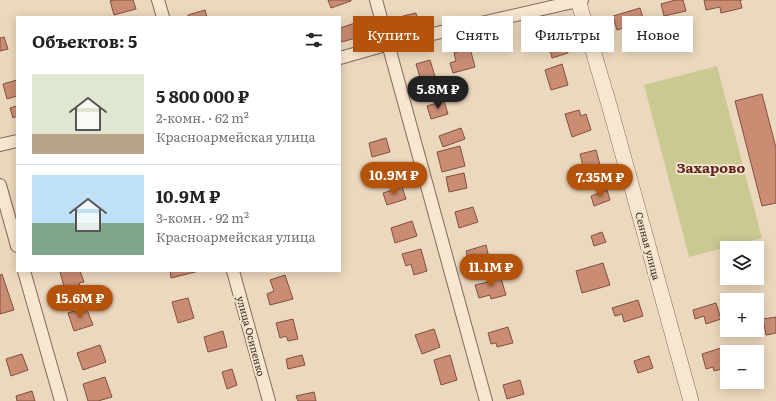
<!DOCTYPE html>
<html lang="ru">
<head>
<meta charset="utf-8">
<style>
	body { margin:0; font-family:Literata,serif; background:#f6f6f6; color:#222; height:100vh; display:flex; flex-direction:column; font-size:15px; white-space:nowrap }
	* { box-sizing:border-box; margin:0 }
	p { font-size:13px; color:#767676 }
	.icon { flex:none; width:22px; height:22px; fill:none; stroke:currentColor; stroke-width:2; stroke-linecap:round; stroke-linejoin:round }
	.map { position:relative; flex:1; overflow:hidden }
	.sheet { position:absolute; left:16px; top:16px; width:325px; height:256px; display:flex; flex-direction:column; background:#fff; border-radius:0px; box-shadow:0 2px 10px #0003 }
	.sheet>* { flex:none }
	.top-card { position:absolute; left:353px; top:16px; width:363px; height:36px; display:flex; gap:8px }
	.controls { position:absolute; left:720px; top:241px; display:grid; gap:8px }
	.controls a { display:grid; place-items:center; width:44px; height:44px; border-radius:0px; background:#fff; box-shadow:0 2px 10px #0003; font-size:20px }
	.price { position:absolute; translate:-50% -34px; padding:0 9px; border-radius:14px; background:#b45309; color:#fff; font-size:13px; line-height:26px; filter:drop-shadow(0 1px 2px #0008) }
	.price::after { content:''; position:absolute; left:50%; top:24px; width:12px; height:9px; margin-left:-6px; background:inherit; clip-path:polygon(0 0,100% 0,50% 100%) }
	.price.selected { background:#222; color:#fff }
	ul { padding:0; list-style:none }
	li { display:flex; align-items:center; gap:12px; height:100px; padding:0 16px }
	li+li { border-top:1px solid #e0e0e0 }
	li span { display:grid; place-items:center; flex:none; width:112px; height:80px; border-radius:0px; color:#555 }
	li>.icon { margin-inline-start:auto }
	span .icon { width:48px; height:48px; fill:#fffc; stroke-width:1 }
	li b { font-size:17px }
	h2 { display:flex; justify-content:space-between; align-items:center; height:48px; padding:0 16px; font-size:17px }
	.tag { padding:0 14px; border-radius:0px; background:#fff; box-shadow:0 2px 10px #0003; font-size:14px; line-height:36px }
	.tag.selected { background:#b45309; color:#fff }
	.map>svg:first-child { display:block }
	.green { fill:#cac992 }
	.building { fill:#ca8d74; stroke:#82503e }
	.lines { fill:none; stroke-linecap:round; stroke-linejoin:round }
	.minor-casing { stroke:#846957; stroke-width:14 }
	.tertiary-casing { stroke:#846957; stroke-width:16 }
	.minor { stroke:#f8e7d0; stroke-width:12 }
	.tertiary { stroke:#f8e7d0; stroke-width:15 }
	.labels { text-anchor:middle; stroke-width:4; stroke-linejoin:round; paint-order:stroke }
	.street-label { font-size:10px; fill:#34241c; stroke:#f4e4cd }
	.district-label { font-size:14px; font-weight:bold; fill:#5f211c; stroke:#f4e4cd }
</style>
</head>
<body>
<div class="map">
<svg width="776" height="401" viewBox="0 0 776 401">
	<rect width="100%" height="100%" fill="#ecd8be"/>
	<!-- green -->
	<path class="green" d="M717,66L762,238L689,257L644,85Z"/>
	<!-- building -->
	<path class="building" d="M113,0H133L136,9L114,15L110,1Z
		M328,0H351V1L331,8Z
		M675,0H683L686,11L664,16L661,4Z
		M704,0H742H740L742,8L721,13L720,7L706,10Z
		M640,8L644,21L617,30L613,16Z
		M205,10L207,17H188V15Z
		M416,13L418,21L405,25L403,16Z
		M358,22L362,36L342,42L340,37V28Z
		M560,27L568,53L552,58L545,31Z
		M4,37L8,49L0,51V38Z
		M470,48L475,67L453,73L450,63L456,61L454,53Z
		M430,60L439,90L425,94L416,64Z
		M562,64L568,85L551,90L545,70Z
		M17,80V96L7,99L3,84Z
		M762,94L776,148V203L762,206L735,101Z
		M444,101L448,114L431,119L427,106Z
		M17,106V116L13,118L10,108Z
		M579,110L581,116L586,114L591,130L572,137L565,114Z
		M461,128L465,139L443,147L439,136Z
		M386,138L390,152L372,157L369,143Z
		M460,146L465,166L442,172L437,152Z
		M596,150L600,165L584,170L580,154Z
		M464,173L467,188L449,192L446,177Z
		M402,187L406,199L387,205L383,193Z
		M607,190L610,200L594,206L591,196Z
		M473,207L478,222L459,228L455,212Z
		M412,221L417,236L395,243L391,228Z
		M602,232L606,242L594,246L591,236Z
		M486,245L489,258L469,264L466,251Z
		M421,249L427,271L414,275L411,264L406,266L402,254Z
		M603,263L610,285L582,293L576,271Z
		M61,271H80L84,282L79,283L82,293L67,297L60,272Z
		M170,271H199L171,278Z
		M2,274L14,310L0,314V275Z
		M285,275L293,299L270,305L267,294L274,291L270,280Z
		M500,275L506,295L491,299L490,295L479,298L475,285L488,282V278Z
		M188,298L194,318L178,323L172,302Z
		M638,300L643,316L624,322L622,314L615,316L612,308Z
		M716,303L721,319L706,324L704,316L695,319L693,310Z
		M86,307L93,325L74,331L68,313Z
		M776,317V333L766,335L763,319Z
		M293,319L298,339L288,341L286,336L280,338L276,323Z
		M508,327L513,343L497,347L496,343L491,344L488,333Z
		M434,329L440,347L422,354L415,335Z
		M223,331L227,347L208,352L204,337Z
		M100,345L106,362L83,370L77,353Z
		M721,348L726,368L714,371L713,367L706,369L702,354Z
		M22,354L28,370L11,376L6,359Z
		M302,355L305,365L288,369L286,359Z
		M450,355L457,380L441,385L434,360Z
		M649,356L653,368L638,373L634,361Z
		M232,369L237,385L227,389L222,372Z
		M105,377L112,397L98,401H88L83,384Z
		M520,380L524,394L507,399L503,385Z
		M32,391L35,401H17L16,396Z
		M314,392L316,401H298L296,396Z"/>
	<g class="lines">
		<!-- minor casing -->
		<g class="minor-casing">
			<path id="minor" d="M158,0L163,17
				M376,0L486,401
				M340,58L389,44L582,0
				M0,145L17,141
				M0,185L17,246
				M24,271L61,401
				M233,271L269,401"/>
		</g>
		<!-- tertiary casing -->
		<g class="tertiary-casing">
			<path id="tertiary" d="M578,0L610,108L691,401"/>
		</g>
		<!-- minor -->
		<use href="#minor" class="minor"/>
		<!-- tertiary -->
		<use href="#tertiary" class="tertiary"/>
	</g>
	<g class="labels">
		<!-- street labels -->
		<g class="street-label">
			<text transform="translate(648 246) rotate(75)" y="4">Сенная улица</text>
			<text transform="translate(251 336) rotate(75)" y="4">улица Осипенко</text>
		</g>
		<!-- district labels -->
		<g class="district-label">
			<text x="711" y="173">Захарово</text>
		</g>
	</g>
</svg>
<div class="controls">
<a><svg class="icon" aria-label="layers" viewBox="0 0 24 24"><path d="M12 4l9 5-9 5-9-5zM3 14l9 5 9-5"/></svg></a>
<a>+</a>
<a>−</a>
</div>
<b class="price selected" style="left:438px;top:110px">5.8M ₽</b>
<b class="price" style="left:394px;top:196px">10.9M ₽</b>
<b class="price" style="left:600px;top:198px">7.35M ₽</b>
<b class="price" style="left:491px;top:288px">11.1M ₽</b>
<b class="price" style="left:80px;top:319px">15.6M ₽</b>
<div class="top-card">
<a class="tag selected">Купить</a>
<a class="tag">Снять</a>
<a class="tag">Фильтры</a>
<a class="tag">Новое</a>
</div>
<section class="sheet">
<h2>Объектов: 5<svg class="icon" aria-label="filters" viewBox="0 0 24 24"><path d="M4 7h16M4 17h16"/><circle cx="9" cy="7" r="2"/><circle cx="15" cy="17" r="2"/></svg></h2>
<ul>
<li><span style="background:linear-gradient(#dfe7d0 75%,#b9a48a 0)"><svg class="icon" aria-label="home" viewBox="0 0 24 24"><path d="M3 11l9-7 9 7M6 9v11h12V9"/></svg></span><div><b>5 800 000 ₽</b><p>2-комн. · 62 m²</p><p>Красноармейская улица</p></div></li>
<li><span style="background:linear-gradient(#bfe0f5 60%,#7fa58c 0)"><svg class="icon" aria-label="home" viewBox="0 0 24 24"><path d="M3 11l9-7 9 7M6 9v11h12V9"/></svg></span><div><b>10.9M ₽</b><p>3-комн. · 92 m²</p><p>Красноармейская улица</p></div></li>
</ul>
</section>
</div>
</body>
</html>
